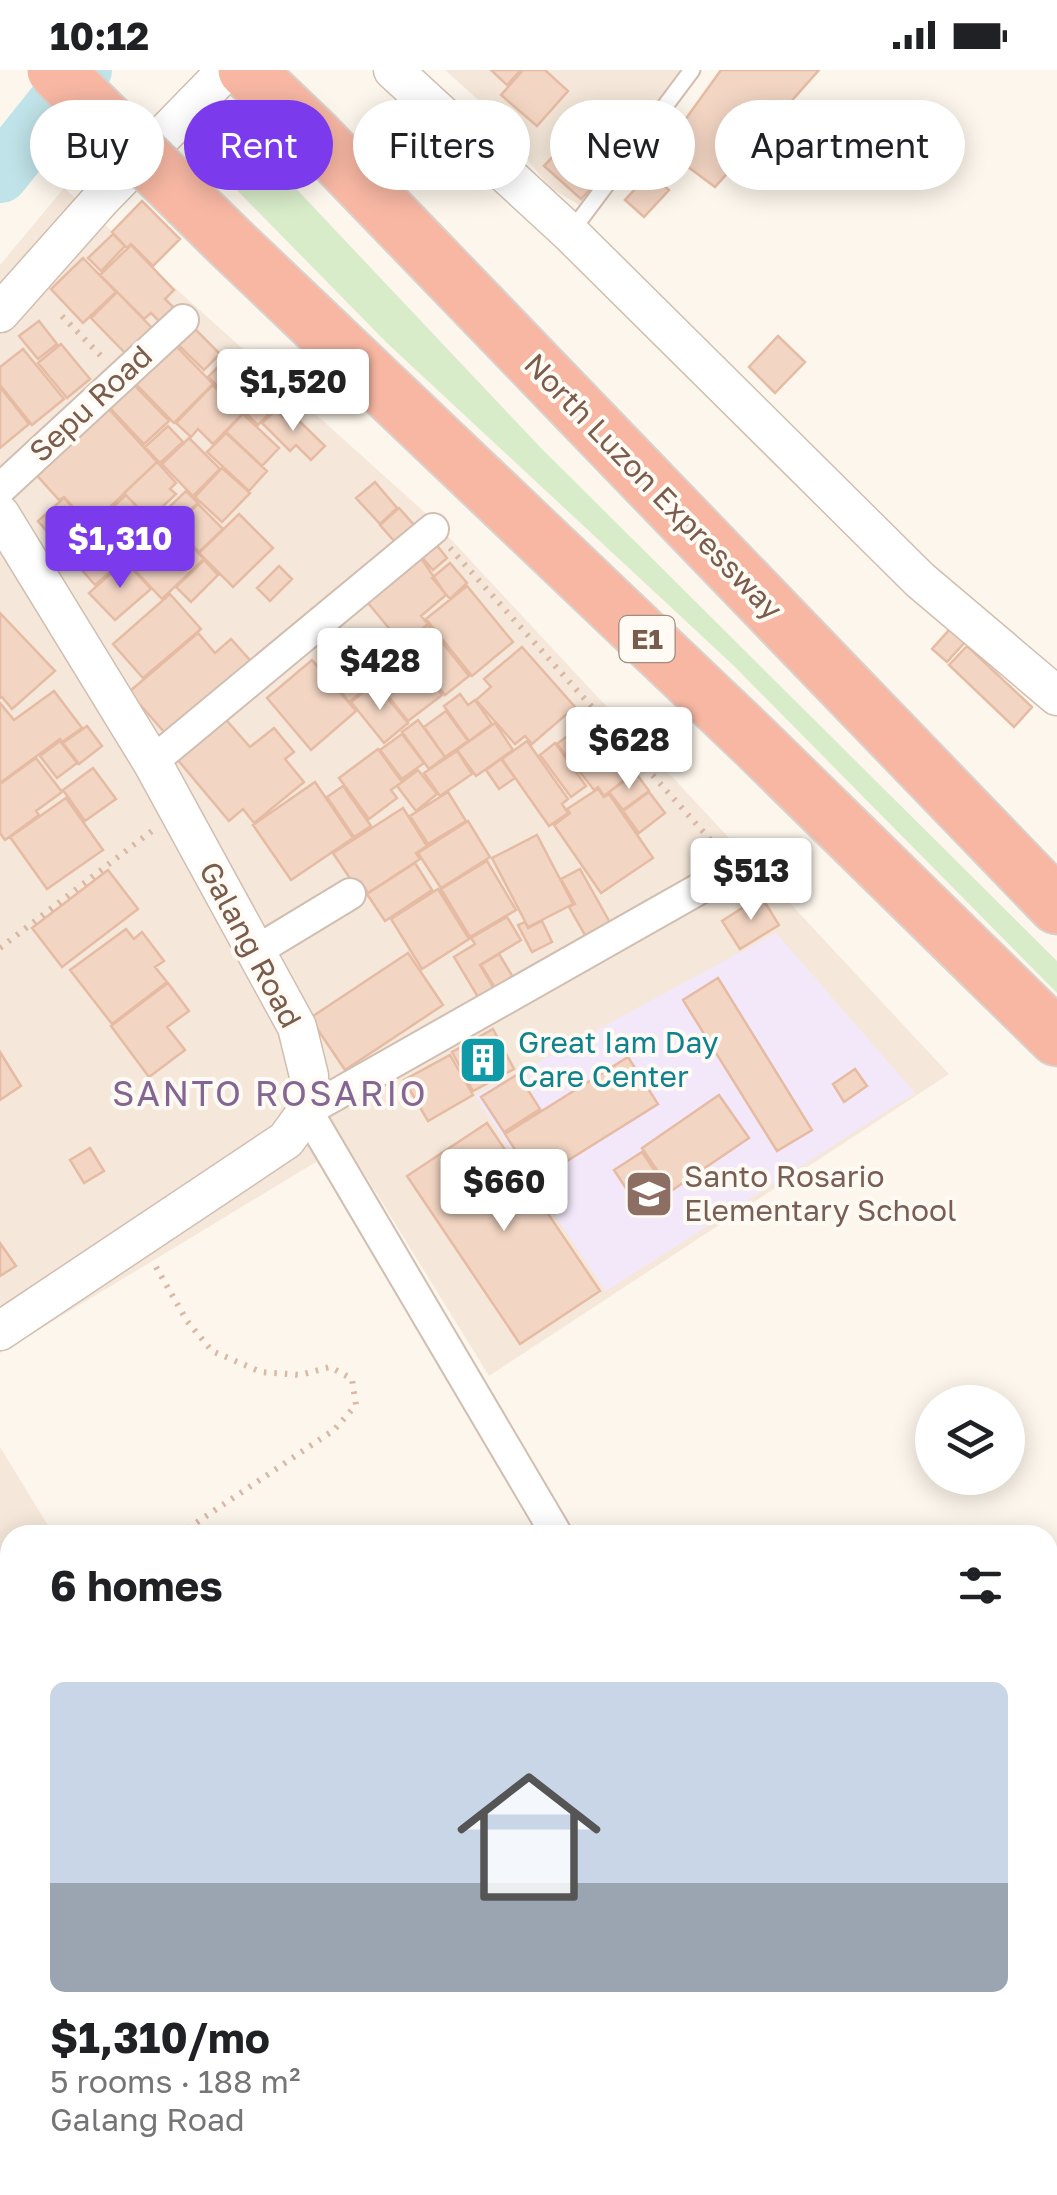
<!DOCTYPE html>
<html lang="en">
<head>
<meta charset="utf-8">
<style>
	body { margin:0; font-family:"Golos Text",sans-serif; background:#f2f2f2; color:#202124; height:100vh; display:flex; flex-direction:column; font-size:38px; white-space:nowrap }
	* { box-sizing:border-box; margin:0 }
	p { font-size:32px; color:#757577 }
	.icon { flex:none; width:55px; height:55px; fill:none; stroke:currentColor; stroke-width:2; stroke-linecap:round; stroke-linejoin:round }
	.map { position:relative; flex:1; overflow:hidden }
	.side { position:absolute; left:0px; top:1455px; width:1058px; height:670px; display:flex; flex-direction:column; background:#fff; border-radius:30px 30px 0 0; box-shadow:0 5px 25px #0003 }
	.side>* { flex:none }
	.top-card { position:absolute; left:30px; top:30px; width:998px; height:90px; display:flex; gap:20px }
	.tools { position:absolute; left:915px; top:1315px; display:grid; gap:20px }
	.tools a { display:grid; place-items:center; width:110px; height:110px; border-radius:50%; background:#fff; box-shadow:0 5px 25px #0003; font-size:50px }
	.price { position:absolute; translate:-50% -85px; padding:0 22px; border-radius:10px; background:#fff; color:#222; font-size:32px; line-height:65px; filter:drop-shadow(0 2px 5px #0008) }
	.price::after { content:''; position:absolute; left:50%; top:60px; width:30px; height:22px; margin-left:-15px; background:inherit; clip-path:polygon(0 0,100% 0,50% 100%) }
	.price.current { background:#7c3aed; color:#fff }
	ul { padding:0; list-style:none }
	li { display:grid; align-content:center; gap:20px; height:530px; padding:0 50px }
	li+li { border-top:2px solid #e0e0e0 }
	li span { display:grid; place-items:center; height:310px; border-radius:15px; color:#555 }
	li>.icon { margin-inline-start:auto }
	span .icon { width:180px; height:180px; fill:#fffc; stroke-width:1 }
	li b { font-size:42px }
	h2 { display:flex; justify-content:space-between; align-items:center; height:120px; padding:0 50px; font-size:42px }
	.chip { padding:0 35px; border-radius:45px; background:#fff; box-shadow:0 5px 25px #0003; font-size:35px; line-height:90px }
	.chip.current { background:#7c3aed; color:#fff }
	.status { display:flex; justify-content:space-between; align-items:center; height:70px; padding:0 50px; background:#fff; direction:ltr }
	.status svg { height:28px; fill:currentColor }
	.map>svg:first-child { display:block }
	.residential { fill:#f5e8da }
	.education { fill:#f3e8fa }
	.green { fill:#d8ecc9 }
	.water { fill:#bfe3e8; stroke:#a5d3da; stroke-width:2.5 }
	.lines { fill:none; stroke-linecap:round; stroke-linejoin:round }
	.river { stroke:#bfe3e8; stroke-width:58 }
	.building { fill:#f3d5c3; stroke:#e6bba3; stroke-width:2.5 }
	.service-casing { stroke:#d1beb0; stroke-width:19 }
	.minor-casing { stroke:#d1beb0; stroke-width:34 }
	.tertiary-casing { stroke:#d1beb0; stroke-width:41 }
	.motorway-casing { stroke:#dad1cd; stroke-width:59 }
	.path { stroke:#d9b8a5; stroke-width:6; stroke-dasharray:2.5 8; stroke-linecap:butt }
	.service { stroke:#fff; stroke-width:15 }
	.minor { stroke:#fff; stroke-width:30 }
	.tertiary { stroke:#fff; stroke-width:38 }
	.motorway { stroke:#f7b7a3; stroke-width:55 }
	.motorway-bridge-casing { stroke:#dad1cd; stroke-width:59; stroke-linecap:butt }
	.motorway-bridge { stroke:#f7b7a3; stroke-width:55 }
	.labels { text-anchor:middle; stroke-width:8; stroke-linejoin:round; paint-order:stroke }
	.shield { fill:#fffaf3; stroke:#a28b7f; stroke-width:2.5 }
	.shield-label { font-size:28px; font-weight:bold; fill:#7a5c4d }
	.street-label { font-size:30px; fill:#7a5c4d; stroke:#fffaf3 }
	.culture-label { font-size:30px; fill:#0d838f; stroke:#fffaf3; text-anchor:start }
	.education-label { font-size:30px; fill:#785e54; stroke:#fffaf3; text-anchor:start }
	.quarter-label { font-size:35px; letter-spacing:2.5px; fill:#846695; stroke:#fffaf3 }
</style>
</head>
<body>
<div class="status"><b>10:12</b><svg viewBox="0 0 49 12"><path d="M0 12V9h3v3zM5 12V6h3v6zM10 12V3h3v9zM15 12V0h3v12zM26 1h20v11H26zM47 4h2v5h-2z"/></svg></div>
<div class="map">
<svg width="1057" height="2125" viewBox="0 0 1057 2125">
	<rect width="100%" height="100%" fill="#fdf6ec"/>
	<!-- residential -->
	<path class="residential" d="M445,0H687L581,136L549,117L485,36Z
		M64,118L431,448L949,1004L489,1306L346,1074L0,1283V195Z
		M0,1377L54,1465H10V1586L0,1590Z"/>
	<!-- education -->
	<path class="education" d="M776,863L915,1023L606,1221L475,1026Z"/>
	<!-- green -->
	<path class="green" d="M252,72L540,377L1057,891V923L733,595L387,273L225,108Z"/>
	<!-- water -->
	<path class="water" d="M0,1931L10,1960V2115H78L83,2125H0Z
		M180,2115H436L441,2125H184Z
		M495,2115H762L767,2125H499Z"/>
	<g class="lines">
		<!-- river -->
		<path class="river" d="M0,104L83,0"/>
	</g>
	<!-- building -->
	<path class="building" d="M491,0H521L507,15Z
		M523,0H545L568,21L537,56L501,25Z
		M721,0H819L715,117L664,79Z
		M596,38L618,57L595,83L573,63Z
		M631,40L645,53L631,68L617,56Z
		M618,58L634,72L611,99L595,84Z
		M573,65L610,98L581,129L544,96Z
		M650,103L669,120L644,147L625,130Z
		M142,131L180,169L153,196L131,174L127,178L112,162Z
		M113,164L125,176L101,201L88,188Z
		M131,175L174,220L165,229L177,241L163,255L151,243L144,249L100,205Z
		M83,188L116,222L83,253L51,219Z
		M117,222L152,258L126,284L91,248Z
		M185,249L220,284L204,300L169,266Z
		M39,251L57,274L38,289L19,266Z
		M778,266L805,292L775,323L749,297Z
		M172,272L213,314L174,353L132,310Z
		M61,274L90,309L67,328L38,293Z
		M23,279L64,329L32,355L0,315V297Z
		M224,291L274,338L258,355L208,307Z
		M133,314L169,351L144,374L109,337Z
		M213,315L242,344L213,374L198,359L191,367L176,353Z
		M0,317L29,354L0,378Z
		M105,335L157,392L90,456L64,427L59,430L32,400Z
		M276,340L283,347L289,341L325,376L311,390L296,375L290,381L262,353Z
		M243,344L279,378L262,396L226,362Z
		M168,356L183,372L160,393L145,377Z
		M226,363L267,401L249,421L207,382Z
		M189,368L220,399L193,426L162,394Z
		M157,392L176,413L170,419L176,424L149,449L124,423Z
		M222,398L250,423L222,452L195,427Z
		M375,412L397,438L380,454L356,428Z
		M186,421L198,433L173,456L162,444Z
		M126,425L149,450L115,481L92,456Z
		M64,428L100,467L72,490L38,451Z
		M198,434L223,459L199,482L174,457Z
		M399,438L422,464L403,481L380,455Z
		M159,442L204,489L162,529L117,481Z
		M239,444L273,478L233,517L199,483Z
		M101,467L122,492L95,515L74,491Z
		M435,473L447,488L433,500L421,486Z
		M417,482L446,525L421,546L428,554L403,575L363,527Z
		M204,490L218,505L191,532L176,517Z
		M125,491L151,519L115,550L89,523Z
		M450,493L467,513L450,529L432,508Z
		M279,496L292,509L270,531L257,518Z
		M467,516L513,572L472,606L426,549Z
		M170,524L201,559L143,608L113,574Z
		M0,543L55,601L12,639L2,627L0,628Z
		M428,555L469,606L445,625L404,575Z
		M950,559L965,572L947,592L932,579Z
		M198,563L215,583L231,569L257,598L172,671L129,622Z
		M392,563L442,625L408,651L376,611L349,632L322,598L345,580L351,587L366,575L370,580Z
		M967,576L1032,637L1014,657L949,595Z
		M522,577L575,637L532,674L525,666L515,674L476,630L491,617L484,609Z
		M312,590L356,641L311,680L267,628Z
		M375,613L408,653L384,673L351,632Z
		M54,621L82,658L62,672L60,669L0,713V633L14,650Z
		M460,624L468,635L475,630L492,654L469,671L444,636Z
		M446,641L468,671L445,687L424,657Z
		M221,644L250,677L274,658L294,682L285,689L304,712L254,753L243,739L229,751L172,683Z
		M418,650L445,687L429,699L402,662Z
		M588,650L605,673L574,696L557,674Z
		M495,653L513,680L476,706L457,680Z
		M87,656L102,676L79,694L63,673Z
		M402,664L424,693L402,709L380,680Z
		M616,666L641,697L604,726L598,717L594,720L576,697Z
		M60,671L77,693L57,708L40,686Z
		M527,671L568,729L562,734L568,743L549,756L502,689Z
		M555,673L586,716L571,727L540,685Z
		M378,679L402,712L391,720L397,728L369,749L339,708Z
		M457,681L472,704L440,726L424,703Z
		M36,688L62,722L36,741L39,745L5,770L0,763V714Z
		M501,689L515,708L499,719L486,700Z
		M93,698L116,729L85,751L63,720Z
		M418,700L437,724L416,741L397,716Z
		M636,703L649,721L623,740L609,722Z
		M315,712L353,768L291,810L253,755Z
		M343,716L371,756L354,767L327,727Z
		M598,719L604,727L609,724L653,788L601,823L554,755L570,743L567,739Z
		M448,722L466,751L428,774L410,746Z
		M649,722L665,743L639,763L623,741Z
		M66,728L103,780L47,819L10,767Z
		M403,738L427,776L416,783L420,789L368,823L361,812L355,816L333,783Z
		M468,751L490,787L441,818L418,783Z
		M537,765L573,834L528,857L492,788Z
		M487,791L516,840L470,867L441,819Z
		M415,793L432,820L385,851L367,824Z
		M580,799L613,858L589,872L569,837L575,834L561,809Z
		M108,800L138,839L62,897L32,858Z
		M438,819L469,869L422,899L391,849Z
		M761,826L779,855L740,879L722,851Z
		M507,847L521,870L480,895L496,922L481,932L454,887L475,874L471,868Z
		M542,851L552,872L532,882L518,855L525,852L528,858Z
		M126,859L134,869L142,862L164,891L155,897L167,912L112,954L70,900Z
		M408,883L443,935L345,1000L310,948Z
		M499,884L513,907L495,918L481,895Z
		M718,908L812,1060L777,1081L683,930Z
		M168,913L189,941L167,957L185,980L149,1007L111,956Z
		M493,959L514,999L473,1021L452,982Z
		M0,982L21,1016L0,1030Z
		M450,985L473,1025L428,1051L404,1010Z
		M628,987L658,1034L535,1111L505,1064Z
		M855,999L867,1016L844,1032L833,1014Z
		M518,1004L540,1039L504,1062L481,1027Z
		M719,1025L749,1068L671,1121L642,1078Z
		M487,1053L600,1221L520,1274L407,1106Z
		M90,1078L104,1101L84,1113L70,1090Z
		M642,1082L669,1122L641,1141L614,1100Z
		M0,1173L16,1196L0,1206Z"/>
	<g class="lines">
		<!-- service casing -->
		<g class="service-casing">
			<path id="service" d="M570,163L692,0
				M0,1527L10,1533"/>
		</g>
		<!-- minor casing -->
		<g class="minor-casing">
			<path id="minor" d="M0,419L183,250
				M152,692L433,459
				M256,881L350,824
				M557,1465L307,1041L736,798
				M917,2115L921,2123"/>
		</g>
		<!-- tertiary casing -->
		<g class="tertiary-casing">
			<path id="tertiary" d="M393,0L570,163L920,510L1057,626
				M0,243L102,128L227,0
				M0,444L152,692L297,957L309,1006L307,1041L286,1070L0,1261"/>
		</g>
		<!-- motorway casing -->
		<g class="motorway-casing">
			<path id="motorway" d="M246,0L315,66L1057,836
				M232,174L755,672L1057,968"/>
		</g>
		<!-- path -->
		<path class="path" d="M62,246L103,288
			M450,478L715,775
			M0,878L153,760
			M156,1197L187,1251L212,1281L261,1302L300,1305L330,1297L352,1309L356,1335L334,1360L178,1465"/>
		<!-- service -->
		<use href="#service" class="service"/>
		<!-- minor -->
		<use href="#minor" class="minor"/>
		<!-- tertiary -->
		<use href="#tertiary" class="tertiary"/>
		<!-- motorway -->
		<use href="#motorway" class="motorway"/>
		<!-- motorway-bridge casing -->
		<g class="motorway-bridge-casing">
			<path id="motorway-bridge" d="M55,0L232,174"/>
		</g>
		<!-- motorway-bridge -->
		<use href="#motorway-bridge" class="motorway-bridge"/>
	</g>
	<!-- icons -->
	<defs>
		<g id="building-square" transform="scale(2.5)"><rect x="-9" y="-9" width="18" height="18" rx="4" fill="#0f9aa8" stroke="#fffaf3"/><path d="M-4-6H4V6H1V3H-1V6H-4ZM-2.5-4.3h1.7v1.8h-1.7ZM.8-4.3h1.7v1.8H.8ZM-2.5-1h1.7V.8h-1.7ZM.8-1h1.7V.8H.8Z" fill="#fff"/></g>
		<g id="school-square" transform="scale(2.5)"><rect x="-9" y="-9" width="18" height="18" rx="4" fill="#8d6e63" stroke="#fffaf3"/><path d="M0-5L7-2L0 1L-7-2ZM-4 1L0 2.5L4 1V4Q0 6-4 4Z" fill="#fff"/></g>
	</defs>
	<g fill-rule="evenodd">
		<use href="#building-square" x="483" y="990"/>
		<use href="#school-square" x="649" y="1124"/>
	</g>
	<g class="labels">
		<!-- shield labels -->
		<rect class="shield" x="619.5" y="546" width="55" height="46" rx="8"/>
		<g class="shield-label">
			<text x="647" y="579">E1</text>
		</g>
		<!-- street labels -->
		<g class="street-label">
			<text transform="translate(91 334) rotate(-43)" y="10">Sepu Road</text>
			<text transform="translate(653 417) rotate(46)" y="10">North Luzon Expressway</text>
			<text transform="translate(250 875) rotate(62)" y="10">Galang Road</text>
		</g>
		<!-- culture labels -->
		<g class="culture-label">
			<text x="518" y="983">Great Iam Day<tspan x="518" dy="34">Care Center</tspan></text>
		</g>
		<!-- education labels -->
		<g class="education-label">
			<text x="684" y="1117">Santo Rosario<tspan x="684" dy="34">Elementary School</tspan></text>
		</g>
		<!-- quarter labels -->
		<g class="quarter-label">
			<text x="270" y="1036">SANTO ROSARIO</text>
		</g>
	</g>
</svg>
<div class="tools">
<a><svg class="icon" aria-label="layers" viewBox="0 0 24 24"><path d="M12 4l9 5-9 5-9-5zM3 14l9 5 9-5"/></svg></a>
</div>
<b class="price" style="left:293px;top:364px">$1,520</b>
<b class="price current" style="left:120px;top:521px">$1,310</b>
<b class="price" style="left:380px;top:643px">$428</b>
<b class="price" style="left:629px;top:722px">$628</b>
<b class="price" style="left:751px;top:853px">$513</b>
<b class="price" style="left:504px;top:1164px">$660</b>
<div class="top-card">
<a class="chip">Buy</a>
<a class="chip current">Rent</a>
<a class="chip">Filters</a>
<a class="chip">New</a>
<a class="chip">Apartment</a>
</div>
<section class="side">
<h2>6 homes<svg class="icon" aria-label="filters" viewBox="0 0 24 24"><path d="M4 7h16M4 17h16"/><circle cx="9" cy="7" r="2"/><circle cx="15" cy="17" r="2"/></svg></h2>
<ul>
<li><span style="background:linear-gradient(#c9d6e8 65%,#9aa5b1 0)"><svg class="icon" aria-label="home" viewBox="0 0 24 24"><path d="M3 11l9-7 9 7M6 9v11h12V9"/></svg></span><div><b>$1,310/mo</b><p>5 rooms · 188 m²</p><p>Galang Road</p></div></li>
</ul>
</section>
</div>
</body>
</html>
